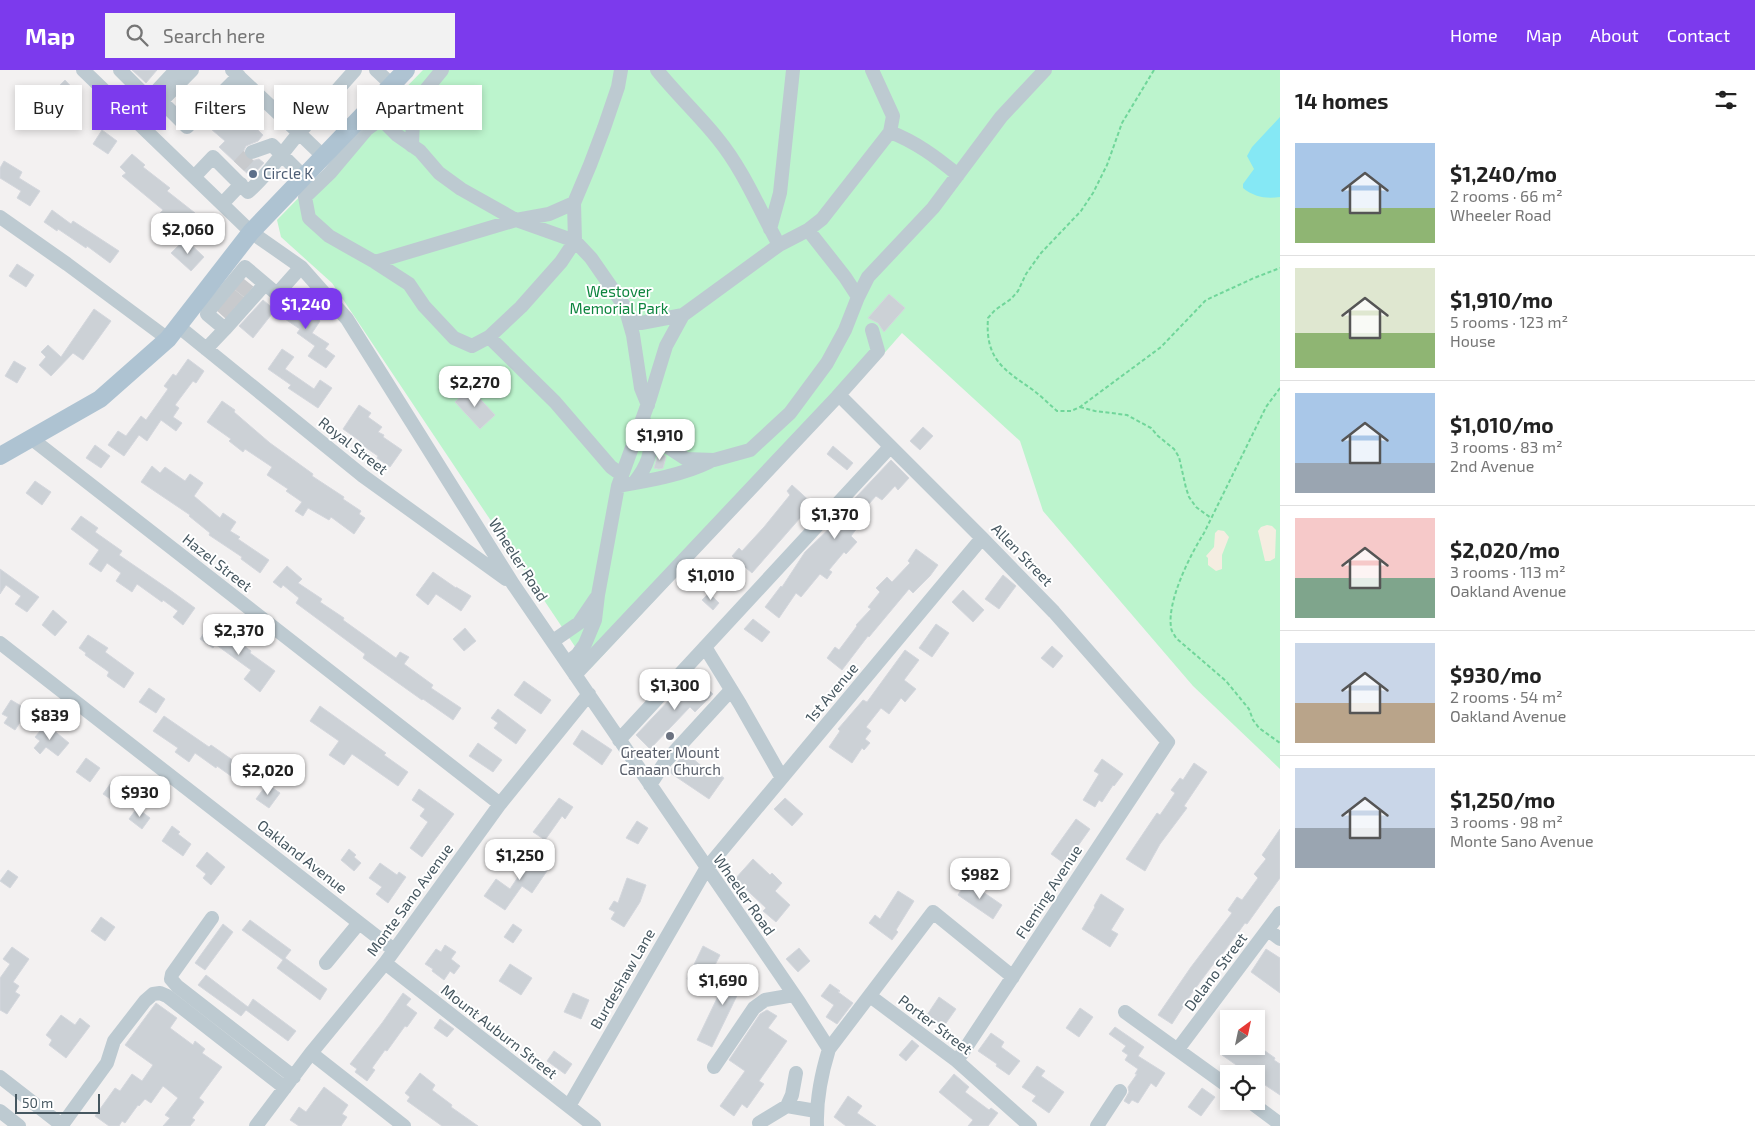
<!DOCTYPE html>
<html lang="en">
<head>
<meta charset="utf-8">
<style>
	body { margin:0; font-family:"Exo 2",sans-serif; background:#f2f2f2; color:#222; height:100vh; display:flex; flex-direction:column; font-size:19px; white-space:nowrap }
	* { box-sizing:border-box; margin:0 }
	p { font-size:16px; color:#767676 }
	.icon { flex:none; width:28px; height:28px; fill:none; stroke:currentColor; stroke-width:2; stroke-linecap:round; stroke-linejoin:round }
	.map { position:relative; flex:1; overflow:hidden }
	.details { display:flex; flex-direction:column; background:#fff; width:475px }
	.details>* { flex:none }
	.hud { position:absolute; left:15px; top:15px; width:475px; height:45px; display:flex; gap:10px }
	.needle { width:32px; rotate:33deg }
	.buttons { position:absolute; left:1220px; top:940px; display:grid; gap:10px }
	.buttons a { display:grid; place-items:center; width:45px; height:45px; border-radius:0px; background:#fff; box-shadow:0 2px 8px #0003; font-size:25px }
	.scale { position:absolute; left:15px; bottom:12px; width:85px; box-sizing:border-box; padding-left:5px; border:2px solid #465760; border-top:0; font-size:14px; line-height:18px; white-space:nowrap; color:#465760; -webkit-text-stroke:4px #fff; paint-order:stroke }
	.price { position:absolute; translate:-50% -42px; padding:0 11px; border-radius:10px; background:#fff; color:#222; font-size:16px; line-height:32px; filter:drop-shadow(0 1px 2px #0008) }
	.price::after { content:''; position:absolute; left:50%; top:30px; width:15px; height:11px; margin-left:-8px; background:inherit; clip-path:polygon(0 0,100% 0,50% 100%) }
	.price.on { background:#7c3aed; color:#fff }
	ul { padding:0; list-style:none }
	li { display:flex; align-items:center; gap:15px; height:125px; padding:0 15px }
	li+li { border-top:1px solid #e0e0e0 }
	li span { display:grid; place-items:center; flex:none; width:140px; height:100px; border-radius:0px; color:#555 }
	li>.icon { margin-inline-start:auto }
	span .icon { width:60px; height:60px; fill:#fffc; stroke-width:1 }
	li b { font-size:21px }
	h2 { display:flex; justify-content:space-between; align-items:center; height:60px; padding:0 15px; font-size:21px }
	.chip { padding:0 18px; border-radius:0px; background:#fff; box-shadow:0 2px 8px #0003; font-size:18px; line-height:45px }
	.chip.on { background:#7c3aed; color:#fff }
	header { display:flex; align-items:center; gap:30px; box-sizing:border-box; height:70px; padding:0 25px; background:#7c3aed; color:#fff }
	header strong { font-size:24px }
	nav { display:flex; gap:28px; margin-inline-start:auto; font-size:18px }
	.search { width:350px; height:45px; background:#f2f2f2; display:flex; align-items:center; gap:12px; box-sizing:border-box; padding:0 18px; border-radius:0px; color:#767676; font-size:19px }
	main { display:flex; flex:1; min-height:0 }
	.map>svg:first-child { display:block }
	.green { fill:#bcf4cd }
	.sand { fill:#f5ede1 }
	.water { fill:#85e8f5 }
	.building { fill:#ccd1d6; stroke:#d4d7dd }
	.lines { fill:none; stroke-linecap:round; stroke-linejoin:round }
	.minor-tunnel { stroke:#c8cacd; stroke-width:14; stroke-dasharray:14 7; stroke-linecap:butt }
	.path { stroke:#70d69a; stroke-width:2; stroke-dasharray:4 2.5; stroke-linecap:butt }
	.minor { stroke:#bdcad1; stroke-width:14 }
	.major { stroke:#aec3d2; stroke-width:18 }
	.service-dot { fill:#5c6f8a; stroke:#fff; stroke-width:2 }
	.worship-dot { fill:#6b7280; stroke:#fff; stroke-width:2 }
	.labels { text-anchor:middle; stroke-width:4; stroke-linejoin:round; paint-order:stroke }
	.service-label { font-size:15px; fill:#4e5e75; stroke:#fff; text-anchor:start }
	.park-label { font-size:15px; fill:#0e853f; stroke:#fff }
	.street-label { font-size:15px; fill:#465760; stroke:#fff }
	.worship-label { font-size:15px; fill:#5b616d; stroke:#fff }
</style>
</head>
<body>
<header>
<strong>Map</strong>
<div class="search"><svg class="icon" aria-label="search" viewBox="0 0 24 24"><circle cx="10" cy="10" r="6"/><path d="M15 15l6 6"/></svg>Search here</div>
<nav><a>Home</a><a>Map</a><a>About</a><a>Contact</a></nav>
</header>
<main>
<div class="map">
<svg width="1280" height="1056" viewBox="0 0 1280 1056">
	<rect width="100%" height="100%" fill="#f3f1f1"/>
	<!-- green -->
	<path class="green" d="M423,0H1280V699L1193,616L1043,441L1020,371L902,263L859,312L590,599L332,213L281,167L277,150Z"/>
	<!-- sand -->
	<path class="sand" d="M1267,455L1272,456L1276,460L1275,488L1270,491H1265L1258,461L1261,457Z
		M1218,460L1224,461L1229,467L1222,485V499L1216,501L1208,495V488L1206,486L1214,477L1215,463Z"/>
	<!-- water -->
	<path class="water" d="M1280,47V127C1266,129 1254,127 1243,118V114L1254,99L1247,86L1252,77Z"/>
	<!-- building -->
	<path class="building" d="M132,0H157L146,13Z
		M65,10L76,22L62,35L51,24Z
		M224,33L245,51L247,49L263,65L258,71L246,76L244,80V84L247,89L251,91L259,89L264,93L251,107L219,77L225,71L204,53L215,41L218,36Z
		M102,60L117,71L108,84L93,74Z
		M132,84L145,95L143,97L170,118L167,121L195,143L185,156L173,147L170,151L160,143L163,140L122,106L126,103L120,97Z
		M4,91L22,102L19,108L40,121L30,136L17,128L21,121L0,108V98Z
		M52,140L71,154L73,151L119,181L110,193L87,176L86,178L58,159L57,161L44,152Z
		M185,169L204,187L191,201L171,183Z
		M17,194L34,205L26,217L9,206Z
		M889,224L905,238L884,262L878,253L868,248Z
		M295,228L307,236L304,240L320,251L312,263L329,274L325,279L335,286L326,298L308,286L315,276L297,263L300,259L276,243L286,229L291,233Z
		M263,230L275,240L253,268L239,256Z
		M94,239L111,251L83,290L73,283L51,306L39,295L46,287L41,282L48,275L61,287Z
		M282,279L294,287L285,299L314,319L320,310L332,318L318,338L288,318L291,315L268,299Z
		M188,289L204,301L196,313L193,311L175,335L179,338L173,347L182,353L176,361L161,350L147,371L139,365L124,386L108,375L118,361L126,366L141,346L146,350L168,319L164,316L173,304L176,306Z
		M14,291L26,298L17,313L5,306Z
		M470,318L495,345L480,359L455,332Z
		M222,331L235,340L234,342L270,373L313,404L312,406L344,427L343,429L361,441L359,444L365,448L354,464L331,447L329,450L308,438L303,446L295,441L302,432L286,421L288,419L267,405L272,397L245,379L243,382L229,371L231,369L207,352Z
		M359,335L371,343L368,347L382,357L378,362L384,365L383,367L402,380L390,397L377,388L378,386L359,373L360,371L343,359Z
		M923,357L933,366L920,380L910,371Z
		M95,375L110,386L101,398L86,388Z
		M833,376L853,393L847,400L827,384Z
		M659,381L666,387L663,398L659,399L654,398Z
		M891,390L909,408L898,420L895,416L882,430L876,426L859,445L864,449L851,466L857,472L846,484L844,482L829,500L832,502L827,509L820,504L801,527L796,523L779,548L765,537L781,516L782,517L805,482L839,449L837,448L840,444Z
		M152,396L160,403L165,397L185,411L190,404L203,413L194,426L220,448L223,443L236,452L230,461L240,467L238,469L269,490L260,503L241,489L242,487L209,465L210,463L189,446L190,445L141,412Z
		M35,411L51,422L42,435L26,423Z
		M792,415L814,435L809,441L807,440L752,503L732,486L739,478L742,481L764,457L790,425L787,421Z
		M81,446L98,458L95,462L122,481L119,485L170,520L195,538L183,555L173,547L178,541L163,530L162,532L137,514L132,522L116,511L121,503L107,493L101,502L89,494L99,480L71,459Z
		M916,479L938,495L930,506L913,523L909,519L869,567L868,566L842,600L827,588L835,577L839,580L857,556L856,555L871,539L868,537L880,522L876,518L887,507L892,512L910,493L908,491Z
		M287,496L302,509L298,513L322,529L320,532L344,548L343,550L396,588L400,582L409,587L404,594L433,615L431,618L461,638L453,650L423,629L422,630L363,588L365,584L296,533L299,528L283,515L281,518L273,512Z
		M0,499L39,527L27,542L15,534L21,526L6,515L0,524Z
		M433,502L456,518V517L471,526L461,541L436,524L428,535L416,525Z
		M1003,505L1016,516L999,539L985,529Z
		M963,520L984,540L973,552L952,532Z
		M709,523L719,533L713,540L702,530Z
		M53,540L67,552L55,566L42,555Z
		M753,549L770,562L762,572L744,559Z
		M211,552L251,581L250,583L275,601L260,622L244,609L251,600L215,574L213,578L200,569Z
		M936,554L949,563L932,587L919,578Z
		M465,558L476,571L464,581L453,569Z
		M88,565L108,578L105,582L134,603L124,618L107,606L109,602L85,585L86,583L79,578Z
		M1052,576L1063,586L1053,598L1041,588Z
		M905,580L919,590L904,610L916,619L905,632L901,628L889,644L881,638L866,657L871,661L865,669L870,673L864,680L862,678L852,693L829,677L840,661L838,659L863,630L867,632Z
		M693,605L713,624L695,642L690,637L650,679L636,665Z
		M524,611L551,630L541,644L514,625Z
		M149,618L165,629L156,643L139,632Z
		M11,630L28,640L15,660L4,653L8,647L2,644Z
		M320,636L386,683L384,685L408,702L398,716L352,684L344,695L329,685L339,671L310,651Z
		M498,639L526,660L516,674L494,658L498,653L491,648Z
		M164,646L209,677L211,675L234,691L235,688L254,702L245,716L217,696L216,698L195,683L189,692L175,682L178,678L153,661Z
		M46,654L69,673L58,686L46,677L40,684L34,678L40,671L35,667Z
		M582,660L612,680L602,695L573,674Z
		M478,673L502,690L493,702L469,686Z
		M683,685L688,688L690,686L706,700L708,697L724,708L709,729L669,702Z
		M86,688L100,698L90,712L76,702Z
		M1102,689L1123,704L1114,716L1113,715L1102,732L1099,730L1095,737L1083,730L1099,704L1094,701Z
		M1194,693L1207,702L1184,736L1187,738L1160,774L1145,801L1126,789L1157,743L1160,745L1175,723L1171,720L1180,708L1183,710Z
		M113,710L127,720L118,734L103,724Z
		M267,714L280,723L269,738L256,729Z
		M419,719L454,744L422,787L410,778L428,752L420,746L425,739L412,730Z
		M559,728L573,737L565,749L562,746L545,770L533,762Z
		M785,728L803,744L792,756L774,739Z
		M137,738L150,748L142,759L129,749Z
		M1076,749L1090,759L1065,794L1051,784Z
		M637,751L648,758L638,774L626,768Z
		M172,756L180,762L178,764L191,774L183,786L162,771Z
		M1280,759V808L1247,854L1245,853L1221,886L1220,885L1192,923L1172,954L1158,945L1191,897L1232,843L1228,840L1237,827L1242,830L1258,808L1254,804L1266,789L1262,785Z
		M349,779L356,785L354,787L361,793L354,801L341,790Z
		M536,780L553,792L532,823L522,816L505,840L484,826L496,809L510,819Z
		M207,782L225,797L211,815L203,808L206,804L196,796Z
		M753,789L770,805L772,803L782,813L775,821L790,835L776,852L763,841L766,838L735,809Z
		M380,793L397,805L399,802L406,807L388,833L376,824L382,817L369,808Z
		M8,800L18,807L10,818L0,811Z
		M627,808L646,815L640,832L624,857L611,849L615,842L609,839L614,831L618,833Z
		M967,811L1002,835L993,849L958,825Z
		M898,821L914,831L896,860L898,862L892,870L869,853L875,845L880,849Z
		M1101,824L1124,839L1111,860L1118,864L1110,877L1082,859L1095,837L1094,836Z
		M101,847L115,857L105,871L91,861Z
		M250,850L291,880L285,888L327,919L320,930L277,898L283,890L242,860Z
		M223,854L233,862L205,900L195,893Z
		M513,854L522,860L513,873L504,867Z
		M445,875L456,882L451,889L460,896L454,904L450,901L444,910L432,901L433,899L425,894L436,879L441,882Z
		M703,876L720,885L704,917L687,909Z
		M12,877L29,889L13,912L19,916L15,922L20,925L7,944L0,940V908L10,894L3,889Z
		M799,878L810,891L798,902L786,889Z
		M1266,879L1280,888V923L1251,902Z
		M510,894L532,908L521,925L499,911Z
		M733,895L748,903L712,977L697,970Z
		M206,905L248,937L253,929L296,961L288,971L246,940L241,946L198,915Z
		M830,914L840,921L838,922L853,933L837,954L826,947L834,935L821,926Z
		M403,923L411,929L406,935L417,943L407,957L405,956L387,981L385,980L372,998L375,1000L367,1011L355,1002L357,999L350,994L382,953Z
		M573,923L589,930L581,949L564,942Z
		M939,927L956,939L944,956L927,945Z
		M156,933L177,948L170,958L193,975L195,971L205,979L202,983L222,997L199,1028L204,1032L192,1048L195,1050L190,1056H163L170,1048L165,1045L178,1028L163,1016L151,1033L145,1029L139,1036L138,1035L125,1053L122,1051L119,1056H109L95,1046L115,1018L120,1021L132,1004L142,1011L153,995L125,975Z
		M1080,938L1093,947L1079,967L1066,958Z
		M767,940L777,946L768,958L787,971L759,1011L764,1014L747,1038L742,1034L734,1046L720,1036L745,1001L729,990L760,944Z
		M61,945L75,955L80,948L90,956L66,988L49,975L52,970L46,965Z
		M440,949L454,959L447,967L434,958Z
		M1115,957L1144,977L1138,986L1165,1003L1156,1017L1151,1013L1138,1033L1132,1030L1129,1034L1124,1031L1129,1022L1128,1017L1137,1004H1135L1138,999L1125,990L1128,985L1122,981L1126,976L1109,964Z
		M991,963L1004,972L1001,977L1020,991L1009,1005L996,996L997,994L978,981Z
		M912,970L919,976L906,991L899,985Z
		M1228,976H1239L1251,985L1258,976L1275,988L1274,990L1280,994V1025L1256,1009V1004H1249L1222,985Z
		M554,981L572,994L565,1004L547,991Z
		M1037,996L1045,1001L1041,1006L1064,1022L1049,1043L1032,1031L1036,1026L1022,1017Z
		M420,1003L435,1015L432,1020L452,1035L451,1037L478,1056H442L407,1031L410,1027L405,1023Z
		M954,1004L969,1017L965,1022L989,1040L991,1038L998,1043L988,1056H968L973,1050L939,1022Z
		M324,1017L348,1035L342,1044L347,1047L341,1056H299L290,1050L299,1037L306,1042Z
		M1202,1018L1215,1027L1201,1046L1188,1037Z
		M848,1026L862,1036L857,1043L876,1056H846L834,1047Z"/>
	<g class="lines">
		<!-- minor-tunnel -->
		<path class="minor-tunnel" d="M239,96L252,82
			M239,214L249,222
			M230,225L240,233
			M221,235L231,244"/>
		<!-- path -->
		<path class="path" d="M1154,0L1122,53L1107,95L1093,123L1081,141L1041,183L1026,204L1018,221L1011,229L995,240L988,248C985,289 1003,299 1033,320C1041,326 1049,334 1057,341H1071L1080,337L1161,277L1206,230L1254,208L1280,198
			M1280,318L1266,337L1204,463C1190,485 1167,531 1171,557C1171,561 1174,564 1176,568L1226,611L1249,639L1253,650L1259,658L1280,673
			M1080,337L1095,341L1127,345L1151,358L1158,366L1174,379L1179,387L1186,418L1189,427L1196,437L1211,448"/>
		<!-- minor -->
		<path class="minor" d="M83,0L251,162L301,197L347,249L513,514L799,932L829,979
			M120,0L149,29L176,0
			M232,0L299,63L355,0
			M376,0L392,15
			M442,0L415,33L389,43L367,59L330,103L305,127L309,148L329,166L375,192L409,214L424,236L454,268L472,276L489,267L521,237L561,192L575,171L574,133L590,95L604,58L618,17L621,0
			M657,0C676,24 699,45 718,69C744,101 759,139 779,175
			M218,27L239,6
			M161,31L187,57L209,35
			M381,49L397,65L420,81L439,103L461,119L516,150L575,171L591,188L625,237L633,265L641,318L648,335
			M139,54L192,0
			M890,62C916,72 936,87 958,105
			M272,75L304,107
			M412,76L413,50L415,33
			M252,82L272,75
			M194,107L213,87L248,122C268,105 282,83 299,63L324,87
			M222,134L241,114
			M0,147L67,194L168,269
			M770,159L780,123L793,0
			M808,160L845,207L858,227
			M375,192L516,150L549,144L574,133
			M199,228L211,238L245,197L277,224L301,197
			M211,238L207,244L225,259L265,214
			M629,249L641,253L683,245
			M178,256L363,406L506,509
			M489,267L555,332L611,397L622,405
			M206,279L225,259
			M844,330L982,468L1054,542L1168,672L957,991
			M643,350L660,372L686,389L714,390L750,380L790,343L827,293L845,260L858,227L868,207L933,138L1001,47L1045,0
			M32,369L500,734
			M634,413C649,394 651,384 651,360
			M618,416C647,411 683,405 709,392
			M553,571L579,553L596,528
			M0,573L394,880
			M705,577L740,634L782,708
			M567,593L577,585L585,574L595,550L598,525L618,416L650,328L666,276L683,245L779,175L808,160L822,149L890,62L893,46L872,0
			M575,605L837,327L878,281L872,260
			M619,670L890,377
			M650,715L665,692L731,620
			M212,848L172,904L171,909L177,916L294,1007
			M1268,860L1280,869
			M326,893L359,853
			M385,893L594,1056
			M870,926L957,991L1030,1056
			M1125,942L1229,1017
			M1178,979L1280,843
			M311,983L404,1056
			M714,997L754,938L765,930L794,925
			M0,1007L63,1056
			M1249,1031L1280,1054
			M569,1036L706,799L982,468
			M787,1036L792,1025L796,1003
			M0,1041L19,1056
			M759,1053L787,1036L816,1041
			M62,1055L107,993L114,971L145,931L153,924L160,923L167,926L285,1018
			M256,1056L311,983L385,893L500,734L589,624
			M817,1056C816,1029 821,1005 829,979L933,842L1013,907
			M1097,1056L1120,1021"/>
		<!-- major -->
		<path class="major" d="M0,386L100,329L168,269L251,162L406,0"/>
	</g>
	<!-- markers -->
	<circle class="service-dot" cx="253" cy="104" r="5"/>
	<circle class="worship-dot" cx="670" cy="666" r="5"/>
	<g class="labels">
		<!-- service labels -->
		<g class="service-label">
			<text x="263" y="109">Circle K</text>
		</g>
		<!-- park labels -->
		<g class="park-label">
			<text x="619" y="227">Westover<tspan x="619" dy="17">Memorial Park</tspan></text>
		</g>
		<!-- street labels -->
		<g class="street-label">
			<text transform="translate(353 376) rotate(38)" y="5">Royal Street</text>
			<text transform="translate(1022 485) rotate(46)" y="5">Allen Street</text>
			<text transform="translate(518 490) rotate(57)" y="5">Wheeler Road</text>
			<text transform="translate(217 493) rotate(38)" y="5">Hazel Street</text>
			<text transform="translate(832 623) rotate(-50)" y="5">1st Avenue</text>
			<text transform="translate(302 787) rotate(38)" y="5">Oakland Avenue</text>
			<text transform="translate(1049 822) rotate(-57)" y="5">Fleming Avenue</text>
			<text transform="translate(744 825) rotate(55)" y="5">Wheeler Road</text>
			<text transform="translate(410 830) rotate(-54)" y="5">Monte Sano Avenue</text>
			<text transform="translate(1216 902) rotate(-53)" y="5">Delano Street</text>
			<text transform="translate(623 909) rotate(-60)" y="5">Burdeshaw Lane</text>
			<text transform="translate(935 955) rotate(37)" y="5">Porter Street</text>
			<text transform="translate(499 962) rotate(38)" y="5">Mount Auburn Street</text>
		</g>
		<!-- worship labels -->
		<g class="worship-label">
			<text x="670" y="688">Greater Mount<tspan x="670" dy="17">Canaan Church</tspan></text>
		</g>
	</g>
</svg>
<div class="buttons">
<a><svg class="needle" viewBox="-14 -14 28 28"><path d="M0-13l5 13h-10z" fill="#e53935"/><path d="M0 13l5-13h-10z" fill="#767676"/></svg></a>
<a><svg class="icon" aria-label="locate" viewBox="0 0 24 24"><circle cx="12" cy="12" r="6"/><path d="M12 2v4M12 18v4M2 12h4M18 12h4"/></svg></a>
</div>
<div class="scale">50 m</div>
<b class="price" style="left:188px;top:185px">$2,060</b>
<b class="price on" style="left:306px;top:260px">$1,240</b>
<b class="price" style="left:475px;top:338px">$2,270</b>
<b class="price" style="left:660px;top:391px">$1,910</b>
<b class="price" style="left:835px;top:470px">$1,370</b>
<b class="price" style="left:711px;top:531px">$1,010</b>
<b class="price" style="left:239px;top:586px">$2,370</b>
<b class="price" style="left:675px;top:641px">$1,300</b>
<b class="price" style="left:50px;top:671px">$839</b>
<b class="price" style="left:268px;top:726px">$2,020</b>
<b class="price" style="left:140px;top:748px">$930</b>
<b class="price" style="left:520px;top:811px">$1,250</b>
<b class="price" style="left:980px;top:830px">$982</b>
<b class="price" style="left:723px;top:936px">$1,690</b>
<div class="hud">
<a class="chip">Buy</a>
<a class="chip on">Rent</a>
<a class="chip">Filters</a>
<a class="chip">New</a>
<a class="chip">Apartment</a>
</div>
</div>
<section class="details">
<h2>14 homes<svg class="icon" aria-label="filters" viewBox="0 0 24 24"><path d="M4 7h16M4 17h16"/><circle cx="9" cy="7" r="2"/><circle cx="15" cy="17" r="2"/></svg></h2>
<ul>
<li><span style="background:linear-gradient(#a9c7e8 65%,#8fb573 0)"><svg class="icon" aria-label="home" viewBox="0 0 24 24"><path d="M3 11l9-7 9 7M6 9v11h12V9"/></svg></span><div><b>$1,240/mo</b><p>2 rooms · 66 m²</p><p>Wheeler Road</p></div></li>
<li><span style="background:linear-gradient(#dfe7d0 65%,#8fb573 0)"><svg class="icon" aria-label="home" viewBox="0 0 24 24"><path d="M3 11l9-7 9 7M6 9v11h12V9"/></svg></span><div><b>$1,910/mo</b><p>5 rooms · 123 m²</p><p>House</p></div></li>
<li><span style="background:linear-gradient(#a9c7e8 70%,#9aa5b1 0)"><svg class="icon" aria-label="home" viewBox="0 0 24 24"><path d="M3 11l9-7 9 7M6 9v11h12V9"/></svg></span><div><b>$1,010/mo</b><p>3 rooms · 83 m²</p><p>2nd Avenue</p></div></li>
<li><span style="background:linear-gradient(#f6c9c9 60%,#7fa58c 0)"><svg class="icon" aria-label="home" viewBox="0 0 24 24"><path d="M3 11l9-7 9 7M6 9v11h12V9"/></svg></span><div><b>$2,020/mo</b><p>3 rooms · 113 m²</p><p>Oakland Avenue</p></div></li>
<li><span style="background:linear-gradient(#c9d6e8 60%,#b9a48a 0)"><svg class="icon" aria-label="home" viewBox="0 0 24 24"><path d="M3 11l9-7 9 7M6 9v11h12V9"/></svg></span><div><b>$930/mo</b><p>2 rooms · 54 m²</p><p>Oakland Avenue</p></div></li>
<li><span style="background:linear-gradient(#c9d6e8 60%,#9aa5b1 0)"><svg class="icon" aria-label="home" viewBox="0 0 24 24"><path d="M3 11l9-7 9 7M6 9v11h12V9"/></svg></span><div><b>$1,250/mo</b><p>3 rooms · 98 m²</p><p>Monte Sano Avenue</p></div></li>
</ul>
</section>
</main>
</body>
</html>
